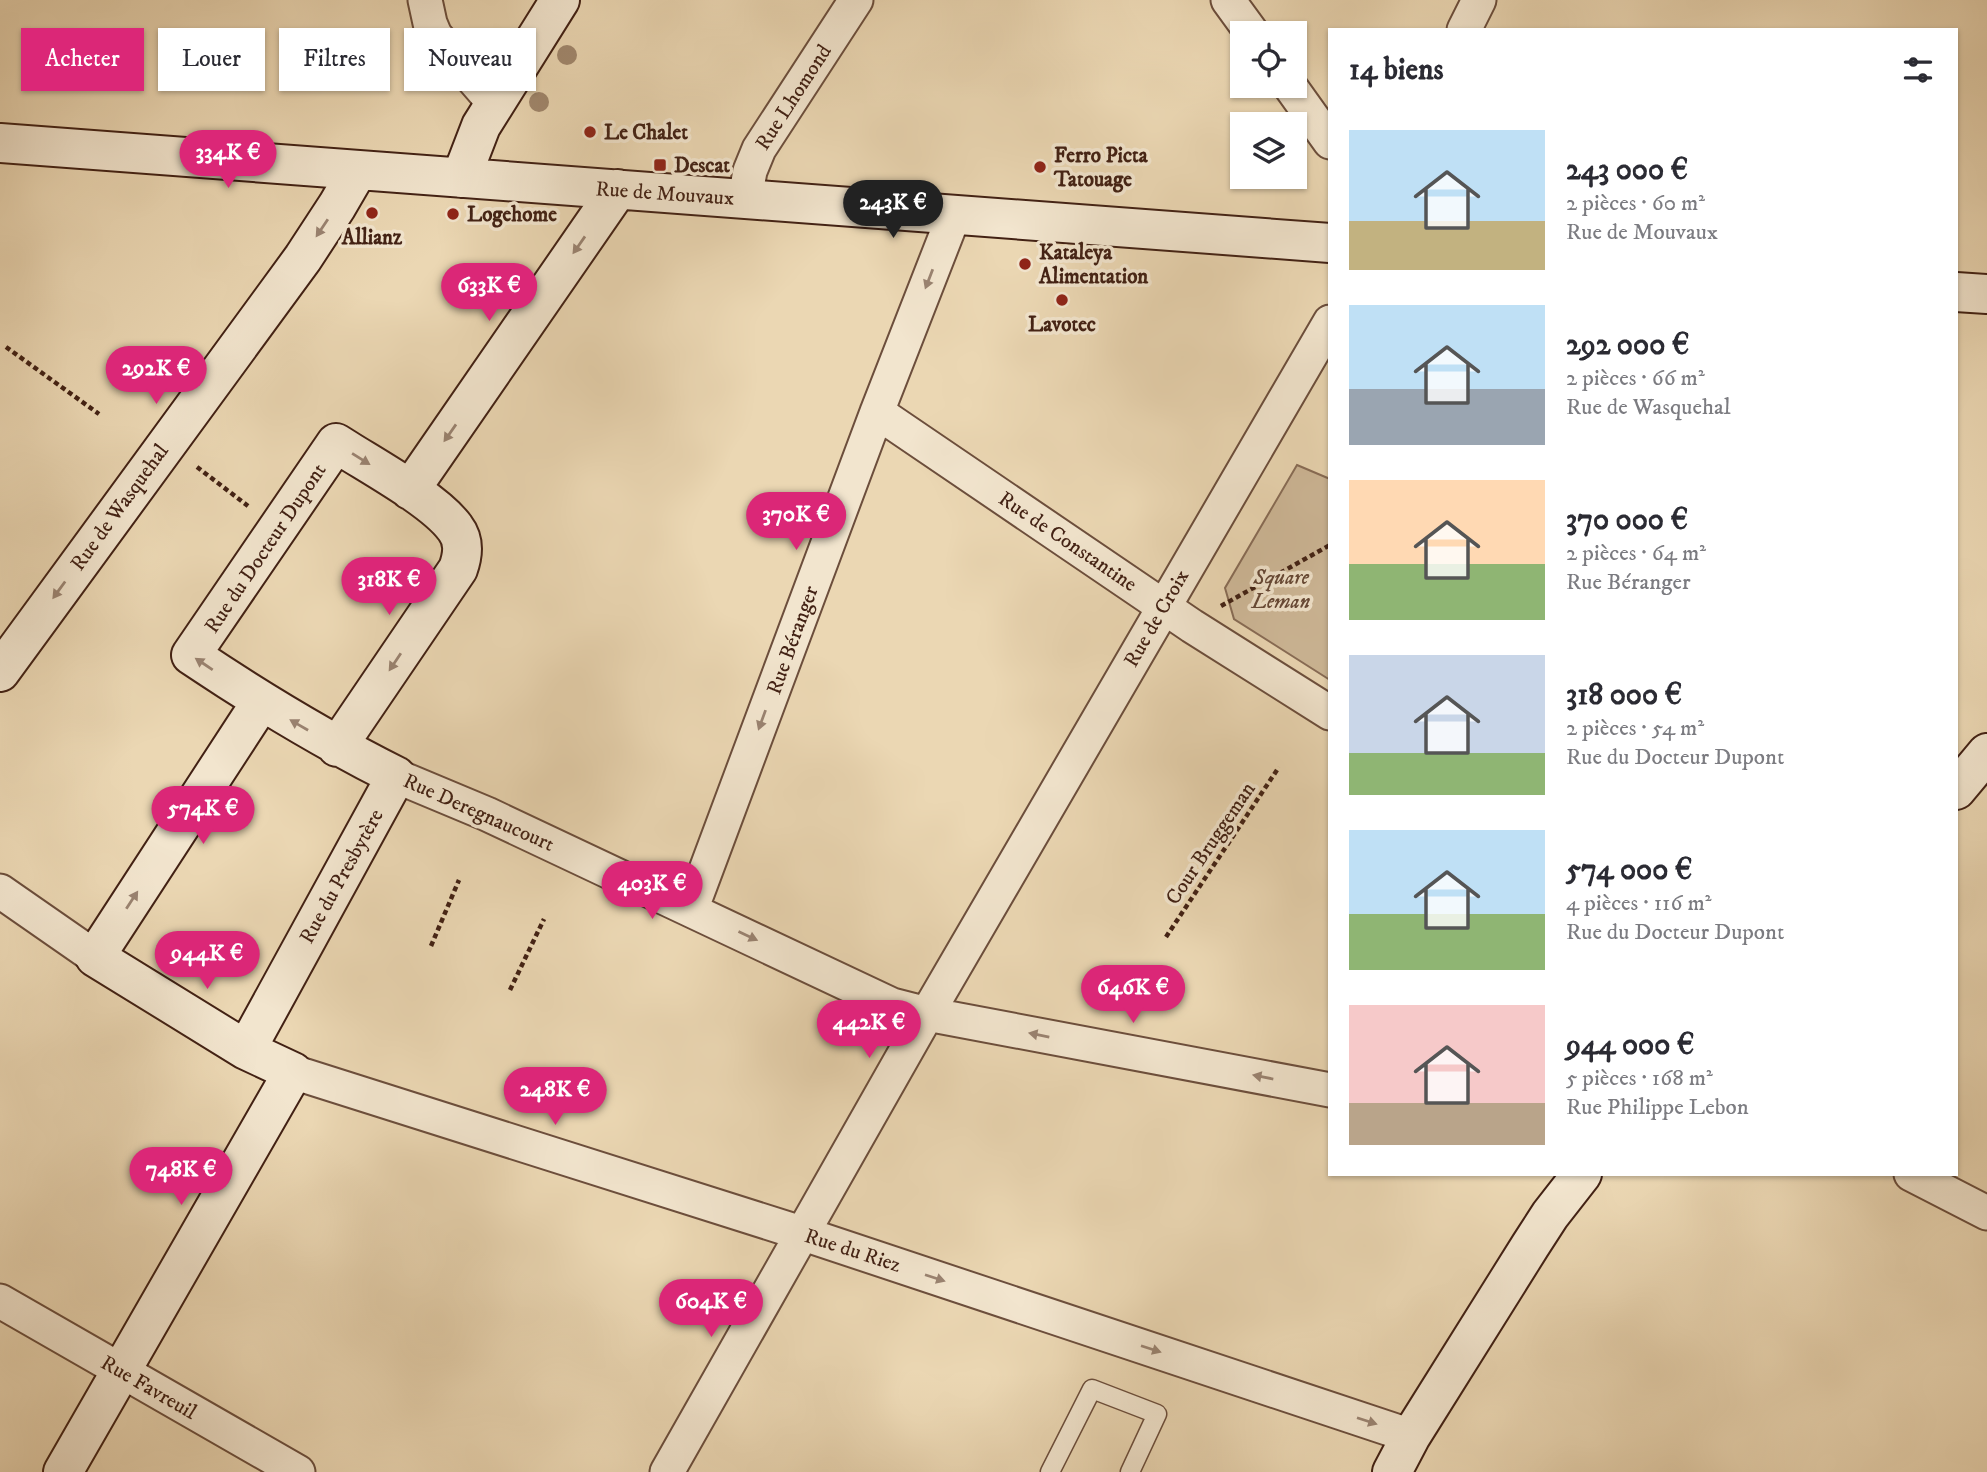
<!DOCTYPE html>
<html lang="fr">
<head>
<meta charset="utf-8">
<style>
	body { margin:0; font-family:"IM FELL DW Pica",serif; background:#f7f7f7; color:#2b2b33; height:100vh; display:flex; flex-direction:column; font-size:26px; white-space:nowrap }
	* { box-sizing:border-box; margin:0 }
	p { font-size:23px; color:#7c7c81 }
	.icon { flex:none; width:38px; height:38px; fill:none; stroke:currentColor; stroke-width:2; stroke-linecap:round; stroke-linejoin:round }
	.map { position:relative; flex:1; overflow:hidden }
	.sheet { position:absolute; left:1328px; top:28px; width:630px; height:1148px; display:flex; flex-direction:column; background:#fff; border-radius:0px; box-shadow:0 2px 5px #0004 }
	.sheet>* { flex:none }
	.hud { position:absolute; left:21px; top:28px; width:665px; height:63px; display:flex; gap:14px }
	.controls { position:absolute; left:1230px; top:21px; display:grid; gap:14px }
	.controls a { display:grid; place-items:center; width:77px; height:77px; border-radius:0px; background:#fff; box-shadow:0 2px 5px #0004; font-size:35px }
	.price { position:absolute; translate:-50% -60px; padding:0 16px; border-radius:24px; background:#db2777; color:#fff; font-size:23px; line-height:46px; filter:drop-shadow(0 2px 4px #0008) }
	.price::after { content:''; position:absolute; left:50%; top:42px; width:21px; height:16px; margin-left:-10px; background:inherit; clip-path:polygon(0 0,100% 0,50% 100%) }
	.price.on { background:#222; color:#fff }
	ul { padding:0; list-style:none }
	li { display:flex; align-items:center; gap:21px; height:175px; padding:0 21px }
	li span { display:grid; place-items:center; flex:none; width:196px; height:140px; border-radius:0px; color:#555 }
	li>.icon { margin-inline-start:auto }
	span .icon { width:84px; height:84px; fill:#fffc; stroke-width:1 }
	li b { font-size:30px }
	h2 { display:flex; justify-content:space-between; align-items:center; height:84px; padding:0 21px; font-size:30px }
	.chip { padding:0 24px; border-radius:0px; background:#fff; box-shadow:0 2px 5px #0004; font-size:24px; line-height:63px }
	.chip.on { background:#db2777; color:#fff }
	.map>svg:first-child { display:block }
	.green { fill:#ceb898; stroke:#886c56; stroke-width:2 }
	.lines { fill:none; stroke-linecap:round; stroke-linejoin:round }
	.lane-casing { stroke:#6c4e3c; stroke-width:21 }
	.street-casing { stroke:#6c4e3c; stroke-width:37 }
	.secondary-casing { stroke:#422114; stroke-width:42 }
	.path { stroke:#422114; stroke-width:4.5; stroke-dasharray:5 3.5; stroke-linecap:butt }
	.lane { stroke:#f2e5ce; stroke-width:18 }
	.street { stroke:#f2e5ce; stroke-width:33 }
	.secondary { stroke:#f2e5ce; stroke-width:38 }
	.tree { fill:#a1886e }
	.oneway { fill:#9a8371 }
	.poi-dot { fill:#8f2418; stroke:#f2e5ce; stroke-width:2.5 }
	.labels { text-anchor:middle; stroke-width:7; stroke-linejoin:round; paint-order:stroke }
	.street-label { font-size:21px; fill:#422114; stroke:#f2e5ce }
	.poi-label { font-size:21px; font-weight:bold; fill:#422114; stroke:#f2e5ce; text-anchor:start }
	.park-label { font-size:21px; font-style:italic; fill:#654735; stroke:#f2e5ce }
</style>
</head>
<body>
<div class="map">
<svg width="1987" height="1472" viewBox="0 0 1987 1472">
	<rect width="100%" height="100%" fill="#ebd7b3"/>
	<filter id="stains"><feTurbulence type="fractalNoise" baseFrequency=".00286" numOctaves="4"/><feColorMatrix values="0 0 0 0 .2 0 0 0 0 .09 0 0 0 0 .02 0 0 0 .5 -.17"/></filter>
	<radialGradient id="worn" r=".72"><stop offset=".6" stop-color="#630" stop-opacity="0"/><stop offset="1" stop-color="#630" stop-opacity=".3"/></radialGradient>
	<!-- green -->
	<path class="green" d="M1297,465L1330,479V680L1234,619L1225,588Z"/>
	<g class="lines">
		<!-- lane casing -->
		<g class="lane-casing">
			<path id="lane" d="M1050,1472L1092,1389L1157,1414L1130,1472"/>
		</g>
		<!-- street casing -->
		<g class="street-casing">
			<path id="street" d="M425,0L430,23L435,35L494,103
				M1228,0L1252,33
				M1464,30L1479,0
				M1290,86L1330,142
				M745,199L750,171L759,149L856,0
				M877,412L1192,626L1330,713
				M396,776L487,814L892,1005L927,1014L1330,1090
				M0,891L95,957
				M691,910L877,412L954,215
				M293,1072L801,1233L1411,1436
				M1911,1174L1987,1213
				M0,1301L298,1472
				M667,1472L927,1014L1330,322"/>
		</g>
		<!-- secondary casing -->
		<g class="secondary-casing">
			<path id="secondary" d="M0,143L1330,243
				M461,178L481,126L560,0
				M1956,292L1987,294
				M410,490L618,189
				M0,672L303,258L337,206L358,170
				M1956,790L1987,753
				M246,1050L396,776C324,740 258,700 191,655L336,443C368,464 434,499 455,528C465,541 463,555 458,569L337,747
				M63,1472L293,1072L246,1050L95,957L261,702
				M1392,1472L1411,1436L1530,1246L1550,1215L1582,1174"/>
		</g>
		<!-- path -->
		<path class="path" d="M6,347L99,414
			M197,467L248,506
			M1221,606L1330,545
			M1166,937L1279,767
			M431,946L459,880
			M510,990L544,919"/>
		<!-- lane -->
		<use href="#lane" class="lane"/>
		<!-- street -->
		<use href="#street" class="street"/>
		<!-- secondary -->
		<use href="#secondary" class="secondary"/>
	</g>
	<!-- trees -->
	<g class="tree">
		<circle cx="567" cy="55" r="10"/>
		<circle cx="539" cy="102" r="10"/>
	</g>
	<!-- one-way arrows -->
	<defs><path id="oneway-solid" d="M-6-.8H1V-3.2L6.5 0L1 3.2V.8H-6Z" transform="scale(1.75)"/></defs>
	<g class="oneway">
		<use href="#oneway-solid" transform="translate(322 228) rotate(124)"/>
		<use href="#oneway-solid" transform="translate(579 245) rotate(125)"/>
		<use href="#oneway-solid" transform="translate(929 279) rotate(111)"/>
		<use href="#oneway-solid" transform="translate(450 433) rotate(125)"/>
		<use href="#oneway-solid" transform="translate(361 459) rotate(32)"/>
		<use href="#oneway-solid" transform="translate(59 590) rotate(126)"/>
		<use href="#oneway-solid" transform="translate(395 662) rotate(124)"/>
		<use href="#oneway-solid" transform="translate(204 664) rotate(-146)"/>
		<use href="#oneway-solid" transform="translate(762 720) rotate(110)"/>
		<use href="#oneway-solid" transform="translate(299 725) rotate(-150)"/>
		<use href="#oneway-solid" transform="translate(132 900) rotate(-57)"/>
		<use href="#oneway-solid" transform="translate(748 936) rotate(25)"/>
		<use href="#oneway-solid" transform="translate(1039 1035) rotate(-169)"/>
		<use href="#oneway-solid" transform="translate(1263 1077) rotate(-169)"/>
		<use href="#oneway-solid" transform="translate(935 1278) rotate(18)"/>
		<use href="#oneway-solid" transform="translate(1151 1349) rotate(18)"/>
		<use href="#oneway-solid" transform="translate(1367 1421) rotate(18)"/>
	</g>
	<!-- markers -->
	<g class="poi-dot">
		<circle cx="590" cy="132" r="7"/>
		<rect x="653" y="158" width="14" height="14" rx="3.5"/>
		<circle cx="1040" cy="167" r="7"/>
		<circle cx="372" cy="213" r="7"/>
		<circle cx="453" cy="214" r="7"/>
		<circle cx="1025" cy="264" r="7"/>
		<circle cx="1062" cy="300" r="7"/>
	</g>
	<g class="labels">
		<!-- street labels -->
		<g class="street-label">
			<text transform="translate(793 97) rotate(-57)" y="7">Rue Lhomond</text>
			<text transform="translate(665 193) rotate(4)" y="7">Rue de Mouvaux</text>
			<text transform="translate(119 507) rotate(-54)" y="7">Rue de Wasquehal</text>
			<text transform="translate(1068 541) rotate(34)" y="7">Rue de Constantine</text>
			<text transform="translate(265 548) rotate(-56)" y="7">Rue du Docteur Dupont</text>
			<text transform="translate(1156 618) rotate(-60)" y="7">Rue de Croix</text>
			<text transform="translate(792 640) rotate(-70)" y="7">Rue Béranger</text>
			<text transform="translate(479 812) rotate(24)" y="7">Rue Deregnaucourt</text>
			<text transform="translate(1210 843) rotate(-56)" y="7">Cour Bruggeman</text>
			<text transform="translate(341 876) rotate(-61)" y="7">Rue du Presbytère</text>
			<text transform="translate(853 1250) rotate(18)" y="7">Rue du Riez</text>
			<text transform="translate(149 1387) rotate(30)" y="7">Rue Favreuil</text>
		</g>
		<!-- poi labels -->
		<g class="poi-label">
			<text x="604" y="139">Le Chalet</text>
			<text x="1054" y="162">Ferro Picta<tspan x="1054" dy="24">Tatouage</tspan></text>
			<text x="674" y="172">Descat</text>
			<text x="467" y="221">Logehome</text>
			<text x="372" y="244" text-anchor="middle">Allianz</text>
			<text x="1039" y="259">Kataleya<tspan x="1039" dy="24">Alimentation</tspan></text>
			<text x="1062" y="331" text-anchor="middle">Lavotec</text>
		</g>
		<!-- park labels -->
		<g class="park-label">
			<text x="1281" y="584">Square<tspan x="1281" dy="24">Leman</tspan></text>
		</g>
	</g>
	<rect width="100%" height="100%" filter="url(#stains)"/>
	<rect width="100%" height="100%" fill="url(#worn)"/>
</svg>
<div class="controls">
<a><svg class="icon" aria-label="locate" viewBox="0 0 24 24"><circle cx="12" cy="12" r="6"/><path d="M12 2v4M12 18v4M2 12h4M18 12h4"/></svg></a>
<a><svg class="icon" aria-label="layers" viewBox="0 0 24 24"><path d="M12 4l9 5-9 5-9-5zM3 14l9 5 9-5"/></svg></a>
</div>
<b class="price" style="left:228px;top:190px">334K €</b>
<b class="price on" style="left:893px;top:240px">243K €</b>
<b class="price" style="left:489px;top:323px">633K €</b>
<b class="price" style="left:156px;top:406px">292K €</b>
<b class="price" style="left:796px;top:552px">370K €</b>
<b class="price" style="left:389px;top:617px">318K €</b>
<b class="price" style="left:203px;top:846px">574K €</b>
<b class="price" style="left:652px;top:921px">403K €</b>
<b class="price" style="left:207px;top:991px">944K €</b>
<b class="price" style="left:1133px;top:1025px">646K €</b>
<b class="price" style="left:869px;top:1060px">442K €</b>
<b class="price" style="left:555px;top:1127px">248K €</b>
<b class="price" style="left:181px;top:1207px">748K €</b>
<b class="price" style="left:711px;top:1339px">604K €</b>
<div class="hud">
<a class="chip on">Acheter</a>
<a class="chip">Louer</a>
<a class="chip">Filtres</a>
<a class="chip">Nouveau</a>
</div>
<section class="sheet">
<h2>14 biens<svg class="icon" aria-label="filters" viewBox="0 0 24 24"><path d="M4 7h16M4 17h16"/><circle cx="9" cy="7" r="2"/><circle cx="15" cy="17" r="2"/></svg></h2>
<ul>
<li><span style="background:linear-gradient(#bfe0f5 65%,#c2b280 0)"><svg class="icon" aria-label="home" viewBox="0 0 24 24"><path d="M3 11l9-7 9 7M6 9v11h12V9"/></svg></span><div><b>243 000 €</b><p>2 pièces · 60 m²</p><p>Rue de Mouvaux</p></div></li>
<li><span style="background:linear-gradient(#bfe0f5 60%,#9aa5b1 0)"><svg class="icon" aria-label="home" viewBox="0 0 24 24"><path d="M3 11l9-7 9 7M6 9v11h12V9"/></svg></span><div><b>292 000 €</b><p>2 pièces · 66 m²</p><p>Rue de Wasquehal</p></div></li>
<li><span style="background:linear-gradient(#ffd9b3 60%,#8fb573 0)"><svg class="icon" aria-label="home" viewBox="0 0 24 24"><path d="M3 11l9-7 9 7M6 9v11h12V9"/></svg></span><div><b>370 000 €</b><p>2 pièces · 64 m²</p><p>Rue Béranger</p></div></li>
<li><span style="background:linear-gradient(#c9d6e8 70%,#8fb573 0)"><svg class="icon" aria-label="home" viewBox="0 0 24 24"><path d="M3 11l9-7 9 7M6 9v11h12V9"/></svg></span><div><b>318 000 €</b><p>2 pièces · 54 m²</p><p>Rue du Docteur Dupont</p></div></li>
<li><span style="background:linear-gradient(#bfe0f5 60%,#8fb573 0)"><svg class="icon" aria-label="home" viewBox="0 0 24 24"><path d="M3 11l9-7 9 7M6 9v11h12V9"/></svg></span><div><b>574 000 €</b><p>4 pièces · 116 m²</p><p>Rue du Docteur Dupont</p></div></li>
<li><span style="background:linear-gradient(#f6c9c9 70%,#b9a48a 0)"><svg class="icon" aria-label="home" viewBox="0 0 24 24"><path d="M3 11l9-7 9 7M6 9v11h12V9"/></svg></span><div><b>944 000 €</b><p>5 pièces · 168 m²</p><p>Rue Philippe Lebon</p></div></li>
</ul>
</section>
</div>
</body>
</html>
